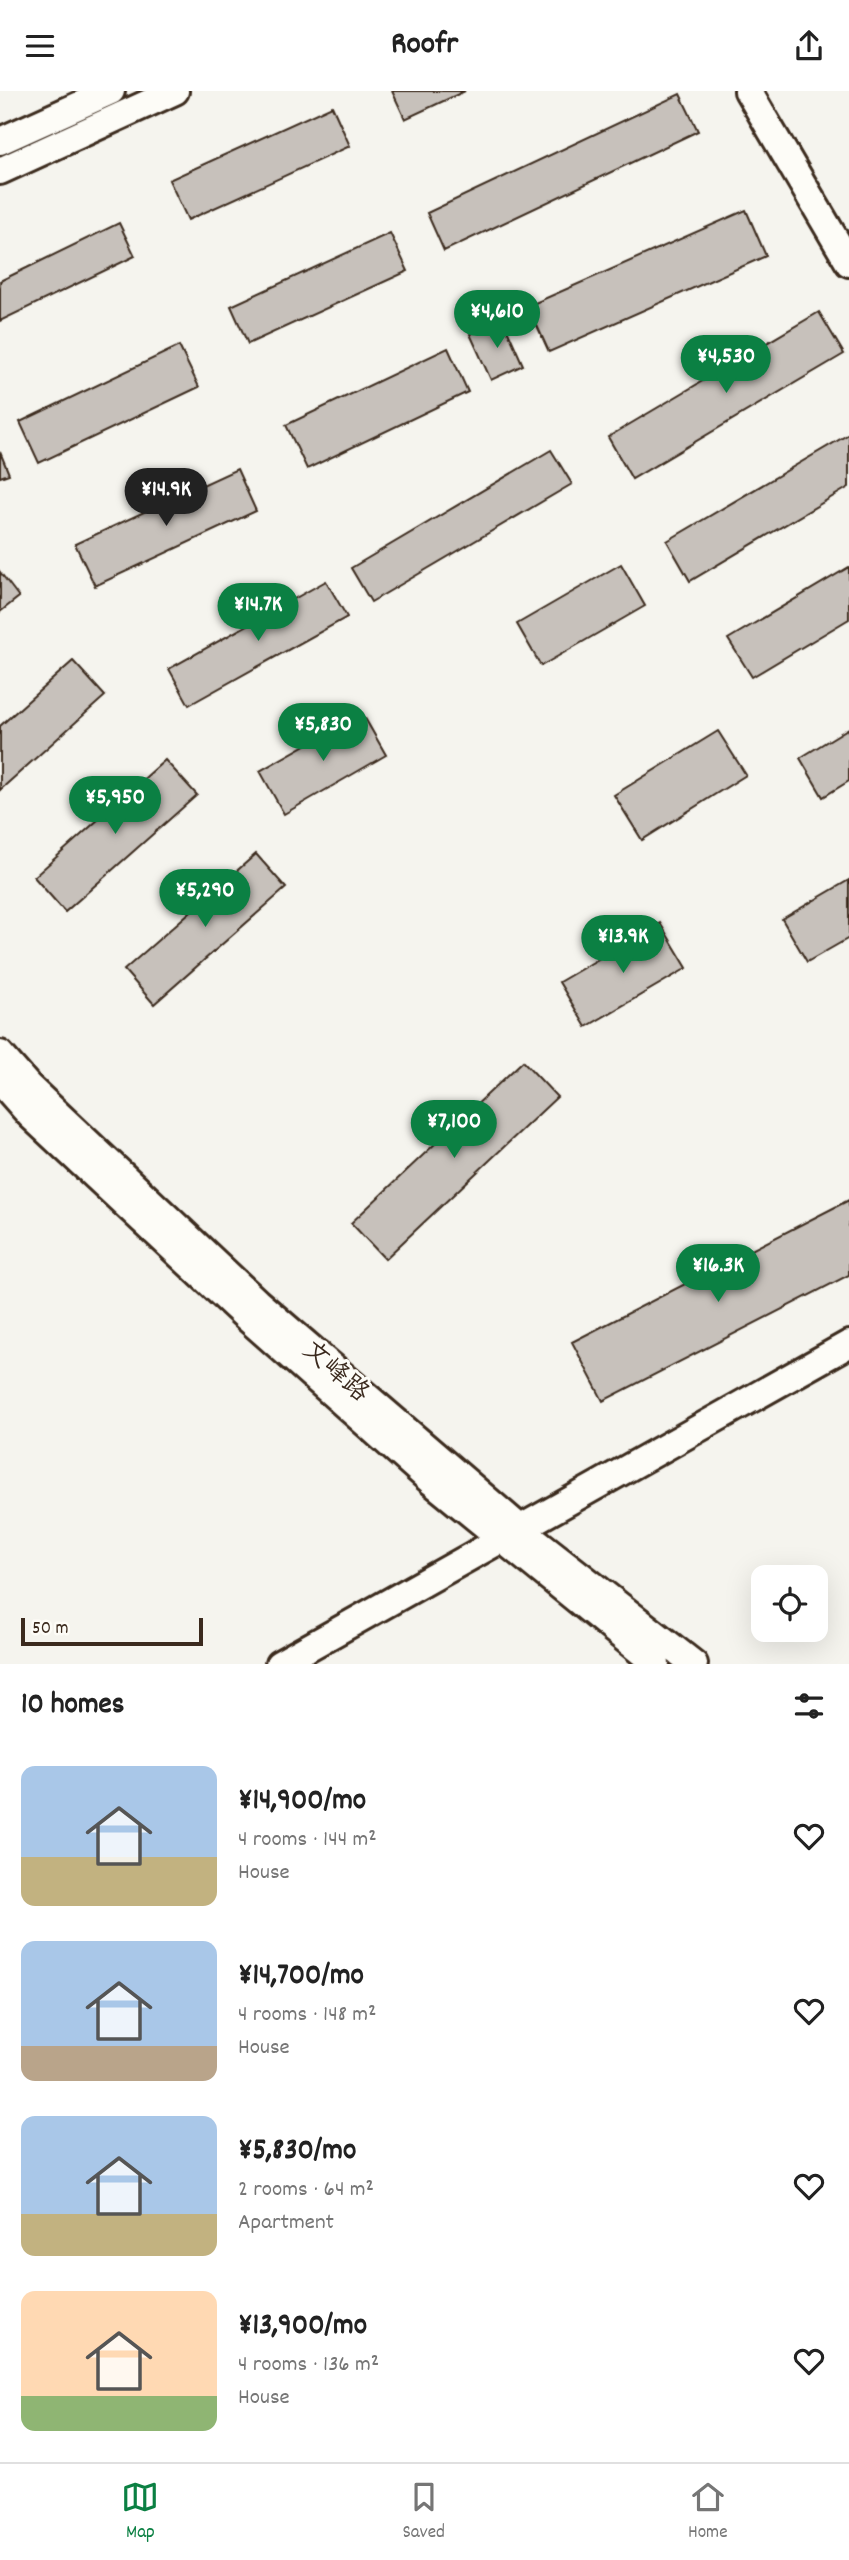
<!DOCTYPE html>
<html lang="en">
<head>
<meta charset="utf-8">
<style>
	body { margin:0; font-family:Dekko,"LXGW WenKai TC",sans-serif; background:#f6f6f6; color:#222; height:100vh; display:flex; flex-direction:column; font-size:26px; white-space:nowrap }
	* { box-sizing:border-box; margin:0 }
	p { font-size:23px; color:#767676 }
	.icon { flex:none; width:38px; height:38px; fill:none; stroke:currentColor; stroke-width:2; stroke-linecap:round; stroke-linejoin:round }
	.map { position:relative; height:1573px; overflow:hidden }
	.details { display:flex; flex-direction:column; background:#fff; flex:1 }
	.details>* { flex:none }
	.buttons { position:absolute; left:751px; top:1474px; display:grid; gap:14px }
	.buttons a { display:grid; place-items:center; width:77px; height:77px; border-radius:14px; background:#fff; box-shadow:0 7px 28px #0002; font-size:35px }
	.scale { position:absolute; left:21px; bottom:18px; width:182px; box-sizing:border-box; padding-left:7px; border:4px solid #3b2a1e; border-top:0; font-size:19px; line-height:24px; white-space:nowrap; color:#3b2a1e; -webkit-text-stroke:5px #fdfcf7; paint-order:stroke }
	.price { position:absolute; translate:-50% -60px; padding:0 16px; border-radius:24px; background:#0b8043; color:#fff; font-size:23px; line-height:46px; filter:drop-shadow(0 2px 4px #0008) }
	.price::after { content:''; position:absolute; left:50%; top:42px; width:21px; height:16px; margin-left:-10px; background:inherit; clip-path:polygon(0 0,100% 0,50% 100%) }
	.price.selected { background:#222; color:#fff }
	ul { padding:0; list-style:none }
	li { display:flex; align-items:center; gap:21px; height:175px; padding:0 21px }
	li span { display:grid; place-items:center; flex:none; width:196px; height:140px; border-radius:14px; color:#555 }
	li>.icon { margin-inline-start:auto }
	span .icon { width:84px; height:84px; fill:#fffc; stroke-width:1 }
	li b { font-size:30px }
	h2 { display:flex; justify-content:space-between; align-items:center; height:84px; padding:0 21px; font-size:30px }
	header { display:flex; justify-content:space-between; align-items:center; height:91px; padding:0 21px; background:#fff; font-size:32px; font-weight:800 }
	.menu { display:flex; justify-content:space-around; align-items:center; height:98px; border-top:2px solid #e0e0e0; background:#fff; font-size:19px; color:#767676 }
	.menu a { display:grid; justify-items:center; gap:4px }
	.menu .selected { color:#0b8043 }
	.map>svg:first-child { display:block }
	.building { fill:#c7c1bb; stroke:#3b2a1e; stroke-width:2 }
	.lines { fill:none; stroke-linecap:round; stroke-linejoin:round }
	.minor-casing { stroke:#3b2a1e; stroke-width:32 }
	.minor { stroke:#fdfcf7; stroke-width:26 }
	.labels { text-anchor:middle; stroke-width:6; stroke-linejoin:round; paint-order:stroke }
	.street-label { font-size:26px; fill:#3b2a1e; stroke:#fdfcf7 }
</style>
</head>
<body>
<header><svg class="icon" aria-label="menu" viewBox="0 0 24 24"><path d="M4 6h16M4 12h16M4 18h16"/></svg>Roofr<svg class="icon" aria-label="share" viewBox="0 0 24 24"><path d="M12 15V3M7 8l5-5 5 5M5 13v7h14v-7"/></svg></header>
<div class="map">
<svg width="849" height="1573" viewBox="0 0 849 1573">
	<rect width="100%" height="100%" fill="#f5f4ee"/>
	<filter id="ink" filterUnits="userSpaceOnUse"><feTurbulence type="fractalNoise" baseFrequency=".0143" numOctaves="2"/><feDisplacementMap in="SourceGraphic" scale="14" xChannelSelector="R" yChannelSelector="G"/><feConvolveMatrix kernelMatrix="1 2 1 2 8 2 1 2 1" color-interpolation-filters="sRGB"/></filter>
	<g filter="url(#ink)">
		<!-- building -->
		<path class="building" d="M392,0H465L405,28Z
			M680,3L698,40L444,160L427,122Z
			M332,15L350,55L188,129L169,89Z
			M746,119L766,165L549,261L528,215Z
			M119,132L135,165L0,230V190Z
			M390,142L408,180L248,253L231,215Z
			M819,221L844,263L632,388L608,346Z
			M503,229L523,274L491,289L470,243Z
			M179,255L199,296L39,372L20,331Z
			M448,257L468,301L307,378L286,334Z
			M849,343V396L690,490L667,450Z
			M551,359L572,393L371,511L351,477Z
			M0,361L9,383L0,386Z
			M237,378L256,420L95,495L75,453Z
			M621,473L645,515L541,575L517,533Z
			M849,476V528L752,586L728,548Z
			M0,481L19,506L0,521Z
			M326,490L347,526L189,614L169,578Z
			M73,570L105,605L0,699V635Z
			M362,622L386,664L284,723L260,680Z
			M849,637V690L823,706L800,667Z
			M718,640L746,684L642,749L614,704Z
			M165,669L197,704L65,821L34,786Z
			M256,763L286,797L154,913L124,879Z
			M849,789V847L807,871L782,828Z
			M660,832L687,877L586,936L559,891Z
			M523,970L557,1006L385,1168L351,1132Z
			M849,1109V1184L603,1310L572,1251Z"/>
		<g class="lines">
			<!-- minor casing -->
			<g class="minor-casing">
				<path id="minor" d="M748,0L849,172
					M0,50L111,0
					M0,80L175,0
					M0,963L29,996L257,1211L521,1438L694,1573
					M1,991L30,1024L245,1225L432,1391L656,1573
					M279,1573L849,1253"/>
			</g>
			<!-- minor -->
			<use href="#minor" class="minor"/>
		</g>
	</g>
	<g class="labels">
		<!-- street labels -->
		<g class="street-label">
			<text transform="translate(337 1279) rotate(41)" y="9">文峰路</text>
		</g>
	</g>
</svg>
<div class="buttons">
<a><svg class="icon" aria-label="locate" viewBox="0 0 24 24"><circle cx="12" cy="12" r="6"/><path d="M12 2v4M12 18v4M2 12h4M18 12h4"/></svg></a>
</div>
<div class="scale">50 m</div>
<b class="price" style="left:497px;top:259px">¥4,610</b>
<b class="price" style="left:726px;top:304px">¥4,530</b>
<b class="price selected" style="left:166px;top:437px">¥14.9K</b>
<b class="price" style="left:258px;top:552px">¥14.7K</b>
<b class="price" style="left:323px;top:672px">¥5,830</b>
<b class="price" style="left:115px;top:745px">¥5,950</b>
<b class="price" style="left:205px;top:838px">¥5,290</b>
<b class="price" style="left:623px;top:884px">¥13.9K</b>
<b class="price" style="left:454px;top:1069px">¥7,100</b>
<b class="price" style="left:718px;top:1213px">¥16.3K</b>
</div>
<section class="details">
<h2>10 homes<svg class="icon" aria-label="filters" viewBox="0 0 24 24"><path d="M4 7h16M4 17h16"/><circle cx="9" cy="7" r="2"/><circle cx="15" cy="17" r="2"/></svg></h2>
<ul>
<li><span style="background:linear-gradient(#a9c7e8 65%,#c2b280 0)"><svg class="icon" aria-label="home" viewBox="0 0 24 24"><path d="M3 11l9-7 9 7M6 9v11h12V9"/></svg></span><div><b>¥14,900/mo</b><p>4 rooms · 144 m²</p><p>House</p></div><svg class="icon" aria-label="heart" viewBox="0 0 24 24"><path d="M12 20l-8-8c-3-5 5-10 8-4 3-6 11-1 8 4z"/></svg></li>
<li><span style="background:linear-gradient(#a9c7e8 75%,#b9a48a 0)"><svg class="icon" aria-label="home" viewBox="0 0 24 24"><path d="M3 11l9-7 9 7M6 9v11h12V9"/></svg></span><div><b>¥14,700/mo</b><p>4 rooms · 148 m²</p><p>House</p></div><svg class="icon" aria-label="heart" viewBox="0 0 24 24"><path d="M12 20l-8-8c-3-5 5-10 8-4 3-6 11-1 8 4z"/></svg></li>
<li><span style="background:linear-gradient(#a9c7e8 70%,#c2b280 0)"><svg class="icon" aria-label="home" viewBox="0 0 24 24"><path d="M3 11l9-7 9 7M6 9v11h12V9"/></svg></span><div><b>¥5,830/mo</b><p>2 rooms · 64 m²</p><p>Apartment</p></div><svg class="icon" aria-label="heart" viewBox="0 0 24 24"><path d="M12 20l-8-8c-3-5 5-10 8-4 3-6 11-1 8 4z"/></svg></li>
<li><span style="background:linear-gradient(#ffd9b3 75%,#8fb573 0)"><svg class="icon" aria-label="home" viewBox="0 0 24 24"><path d="M3 11l9-7 9 7M6 9v11h12V9"/></svg></span><div><b>¥13,900/mo</b><p>4 rooms · 136 m²</p><p>House</p></div><svg class="icon" aria-label="heart" viewBox="0 0 24 24"><path d="M12 20l-8-8c-3-5 5-10 8-4 3-6 11-1 8 4z"/></svg></li>
</ul>
</section>
<nav class="menu">
<a class="selected"><svg class="icon" aria-label="map" viewBox="0 0 24 24"><path d="M3 6l6-2 6 2 6-2v14l-6 2-6-2-6 2zM9 4v14M15 6v14"/></svg>Map</a>
<a><svg class="icon" aria-label="saved" viewBox="0 0 24 24"><path d="M7 4h10v16l-5-4-5 4z"/></svg>Saved</a>
<a><svg class="icon" aria-label="home" viewBox="0 0 24 24"><path d="M3 11l9-7 9 7M6 9v11h12V9"/></svg>Home</a>
</nav>
</body>
</html>
